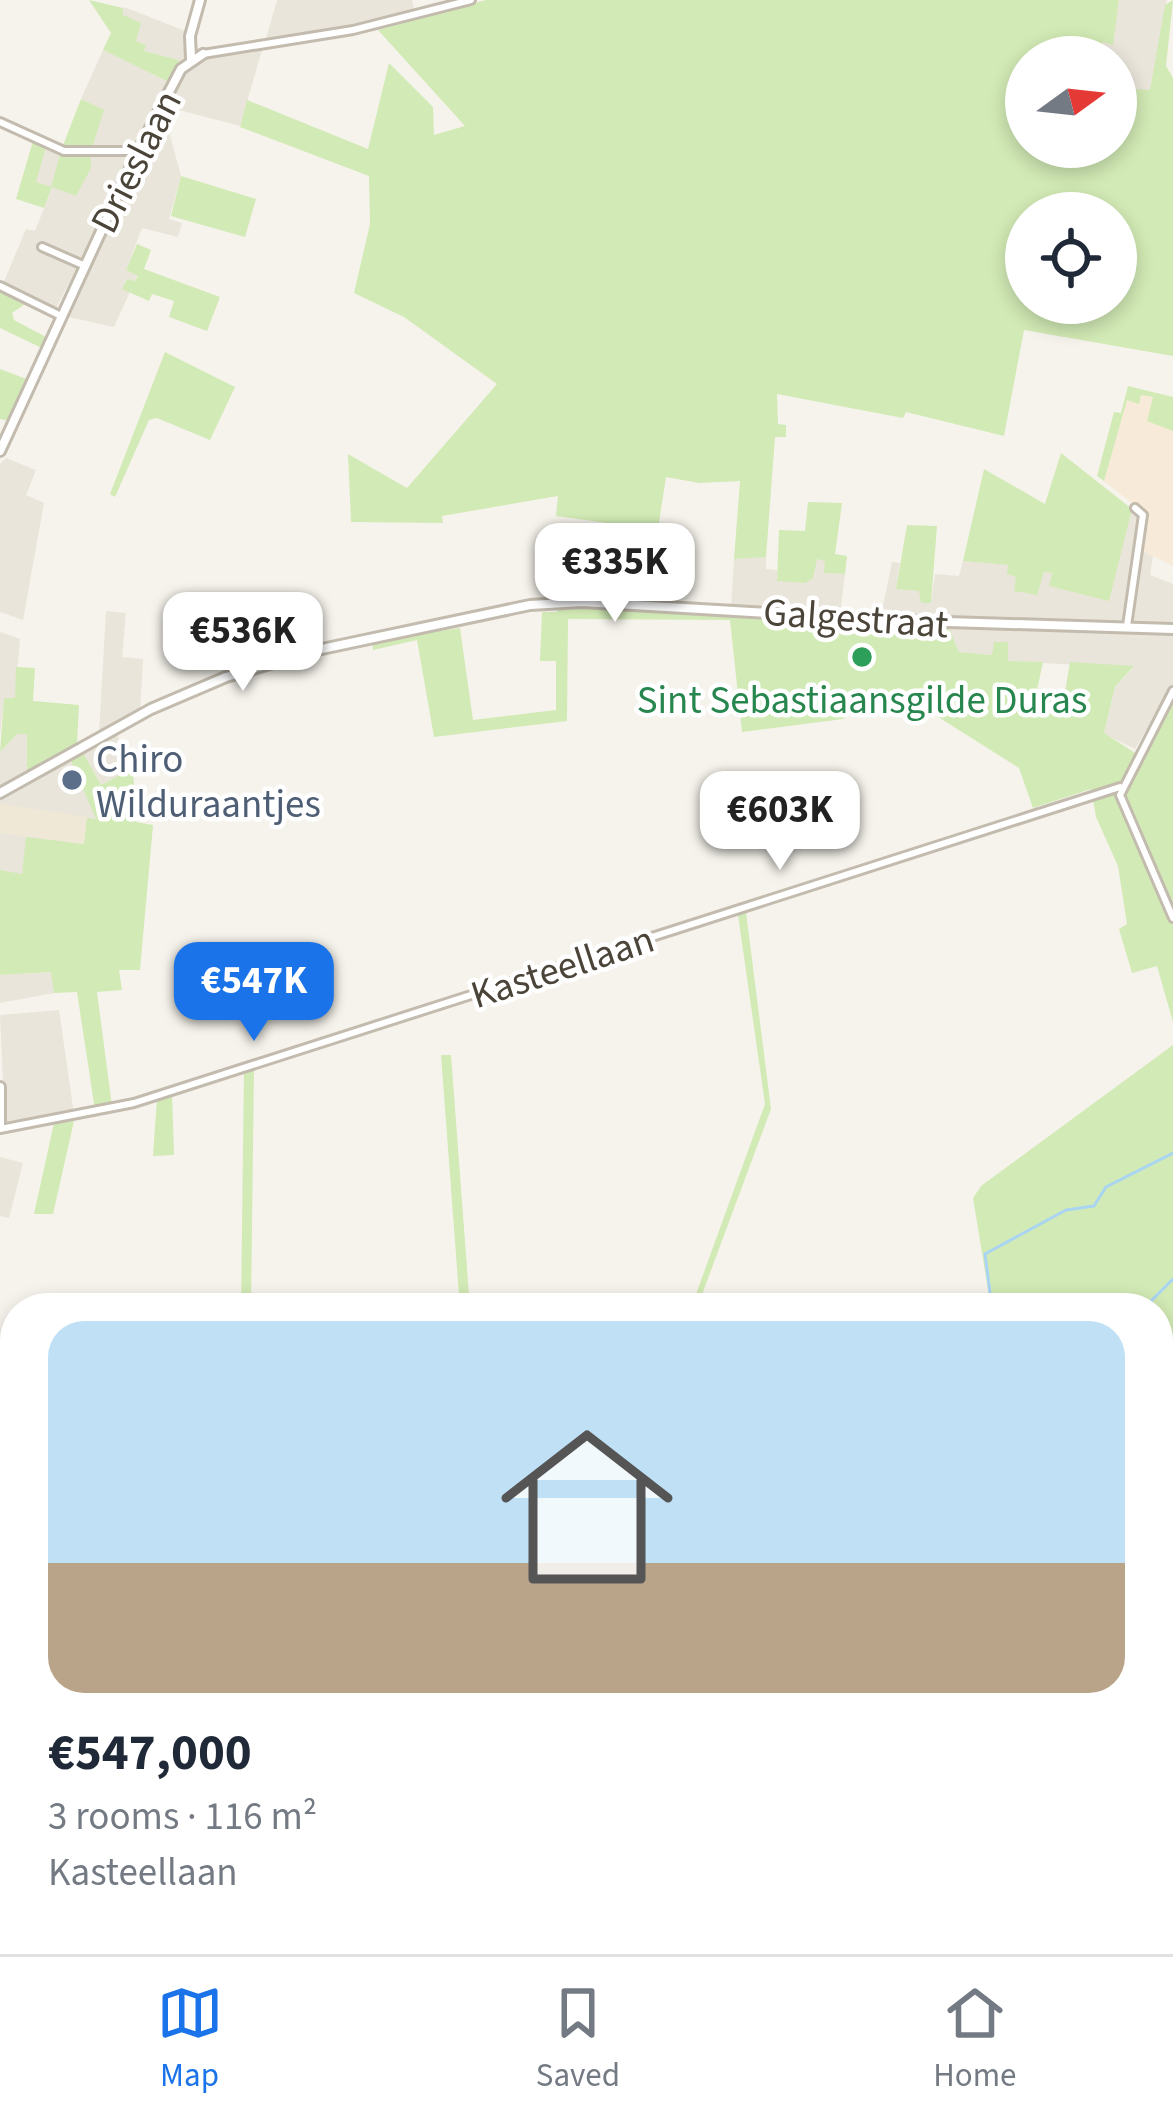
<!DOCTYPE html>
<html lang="en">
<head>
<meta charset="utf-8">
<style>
	body { margin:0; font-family:"Source Sans 3",sans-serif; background:#f2f2f3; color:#1f2937; height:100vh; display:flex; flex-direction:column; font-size:45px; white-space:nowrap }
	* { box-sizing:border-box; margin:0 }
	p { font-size:39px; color:#747a83 }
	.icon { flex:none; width:66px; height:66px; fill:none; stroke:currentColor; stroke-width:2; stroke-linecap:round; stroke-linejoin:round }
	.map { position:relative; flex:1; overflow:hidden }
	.sheet { position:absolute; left:0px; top:1293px; width:1173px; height:663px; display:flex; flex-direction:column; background:#fff; border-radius:48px 48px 0 0; box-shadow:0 6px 18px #0003 }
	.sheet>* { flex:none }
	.needle { width:78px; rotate:75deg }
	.tools { position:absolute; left:1005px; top:36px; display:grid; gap:24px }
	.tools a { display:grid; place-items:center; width:132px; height:132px; border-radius:50%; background:#fff; box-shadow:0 6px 18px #0003; font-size:60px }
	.price { position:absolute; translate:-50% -102px; padding:0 27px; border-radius:24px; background:#fff; color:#222; font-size:39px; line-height:78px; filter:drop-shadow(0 3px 6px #0008) }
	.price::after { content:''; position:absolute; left:50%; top:72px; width:36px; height:27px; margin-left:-18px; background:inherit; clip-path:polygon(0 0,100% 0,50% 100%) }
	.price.on { background:#1a73e8; color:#fff }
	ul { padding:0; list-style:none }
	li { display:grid; align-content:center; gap:24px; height:636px; padding:0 48px }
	li span { display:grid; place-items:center; height:372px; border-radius:36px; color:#555 }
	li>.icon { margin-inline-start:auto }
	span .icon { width:216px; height:216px; fill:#fffc; stroke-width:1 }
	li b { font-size:51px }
	.tab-bar { display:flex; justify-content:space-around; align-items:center; height:168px; border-top:3px solid #e0e1e3; background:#fff; font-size:33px; color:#747a83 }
	.tab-bar a { display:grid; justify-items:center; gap:6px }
	.tab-bar .on { color:#1a73e8 }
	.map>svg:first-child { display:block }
	.residential { fill:#eae5da }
	.commercial { fill:#f7ead8 }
	.education { fill:#efe8d6 }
	.green { fill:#d2eab5; fill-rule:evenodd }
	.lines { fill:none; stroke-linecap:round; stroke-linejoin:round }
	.stream { stroke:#a9d4f2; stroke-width:3 }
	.minor-casing { stroke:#c2bbae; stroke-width:12 }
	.tertiary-casing { stroke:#c2bbae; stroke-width:14 }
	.minor { stroke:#fff; stroke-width:6 }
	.tertiary { stroke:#fff; stroke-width:8 }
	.leisure-dot { fill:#2e9e5b; stroke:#fff; stroke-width:4.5 }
	.service-dot { fill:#5c6f8a; stroke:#fff; stroke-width:4.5 }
	.labels { text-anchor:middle; stroke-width:9; stroke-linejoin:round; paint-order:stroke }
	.street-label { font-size:39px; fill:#4b4439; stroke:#fff }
	.leisure-label { font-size:39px; fill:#27864d; stroke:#fff }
	.service-label { font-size:39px; fill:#4e5e75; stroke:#fff; text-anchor:start }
</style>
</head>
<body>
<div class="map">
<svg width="1173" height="1954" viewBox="0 0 1173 1954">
	<rect width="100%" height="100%" fill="#f6f3ec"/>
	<!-- residential -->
	<path class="residential" d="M277,0H412L415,12L265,42Z
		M1119,0H1167L1150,91L1116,88V57L1099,56L1103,41L1112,45Z
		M124,7L188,32L185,57L177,67L179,60L144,51L135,42L122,12Z
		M103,50L171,83L135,145L92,148L103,110L81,99Z
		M262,50L240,126L179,110L170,135L181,176L169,219L182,223L178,237L142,228L126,270L138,275L135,281L126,279L123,289L130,292L114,327L64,316L183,72L208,57Z
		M46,147L60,154L52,187L90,153L132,155L81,262L39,245L78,266L55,310L3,284L26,229L35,231L52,188L35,183Z
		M6,458L36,470L26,495L44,503L23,620L0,612V464Z
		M1132,509L1140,521L1125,626L881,616L892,562L900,563L896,589L920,591L931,603L935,574L959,576L963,561L1009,565L1017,576L1014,591L1044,571L1052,573L1050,586L1080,593L1121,546Z
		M641,532L657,535L646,602L631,601Z
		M567,540L604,545L594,599H558Z
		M1143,551L1153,556L1150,575L1173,584V627L1129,626Z
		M766,557V569L777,570V581L806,578L816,559L825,560V573L845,574L840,615L731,606L734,559Z
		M106,611L126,613L122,657L143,659L140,712L99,733Z
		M948,626L1173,633V684L1135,749L1104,734L1115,687L1133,668L1007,661V642L993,655L959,652Z
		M0,632L20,639L15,699H4L0,735Z
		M115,731L133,768L101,785L81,749Z
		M17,734H27V772L0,789V752Z
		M69,756L97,820L22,875L0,870V797Z
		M52,972L54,993L0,1003V975Z
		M59,1010L74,1114L5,1124L0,1015Z
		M0,1157L23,1163L9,1218L0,1216Z
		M713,1941H798L792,1954H702Z
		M810,1941H955L972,1954H804Z"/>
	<!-- commercial -->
	<path class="commercial" d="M1141,394L1154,397L1157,424L1173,431V566L1143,551L1146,514L1104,481L1127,400Z"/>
	<!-- education -->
	<path class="education" d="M0,804L88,817L85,844L0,833Z"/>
	<!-- green -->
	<path class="green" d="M89,0L123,8V15L141,23L136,41L146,45L144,51L179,60L171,83L103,50L111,33Z
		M486,0H1119L1113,45L1103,42L1099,57H1026V147H1116V88L1150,90L1165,5L1173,0L1166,66L1173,78V356L1024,330L1004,436L906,412L903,418L777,394L778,424L786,425V437H775L766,557L734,559L740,481L699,483L666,477L657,535L641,533L631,601L594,599L607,523L556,516L558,496L442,516L443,523L351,522L348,454L407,488L497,384L404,317L354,293L370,224L369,176L240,127L247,100L368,149L389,63L433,107L434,135L465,126L378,30ZM1026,213H1116V303H1026Z
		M81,99L104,110L92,148H62Z
		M33,141L46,147L36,182L51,187L60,154L90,153L91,168L76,196L52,187L44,208L16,199Z
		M181,176L256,199L245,237L171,216Z
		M137,244L151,250L144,269L220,297L207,331L169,317L174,301L152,294L149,301L122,289L127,279L135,281L138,276L126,270Z
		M0,292L25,304L12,313L14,320L48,338L44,349L0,328Z
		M165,352L235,387L210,440L157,418L149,420L115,497L110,494Z
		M0,369L29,380L10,421L0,419Z
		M1128,386L1173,397V431L1147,421L1153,397L1141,395L1139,404L1127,400L1104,481L1097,476L1114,412L1121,413Z
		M1061,453L1132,509L1109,601L1049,586L1052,573L1044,572L1037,595L1014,591L1016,577L1007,574L1008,565L963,561L984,469L1045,504Z
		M808,502L842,503L835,554L847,556L845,574L824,573L825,561L817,559L813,578L805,583L777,581L779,530L805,531Z
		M907,525L937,526L931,603H921L919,591L896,589Z
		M557,606L948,626L959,652L992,655L994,642H1008V661L1043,662L1037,690L1063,704L1070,662L1134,666L1115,687L1104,733L1140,756L1173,699V1022L1157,966L1132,973L1119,929L1127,924L1118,866L1096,817L1091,789L1033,808L1019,768L897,691L843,719L742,732L730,620L568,619L567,721L434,737L417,640L373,650L372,641L460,628L473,720L556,710V661H540L542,612H557Z
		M16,667L35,668L33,701L79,705L77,744L27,772V734H17L0,752L4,698H15Z
		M81,749L101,785L133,768L136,822L153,825L140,970H119L122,990L97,992L112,1106L95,1110L77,992L54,993L51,972L0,975V870L22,874L26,837L84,844L87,818L96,819L69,756Z
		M746,912L771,1109L697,1308H691L765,1104L738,915Z
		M1173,1045V1345L1163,1360L1173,1366V1598L1158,1626V1308H991L973,1198L981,1186Z
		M441,1055H451L470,1308H460Z
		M254,1067L251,1308H241L244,1070Z
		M172,1093L174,1155L153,1156L157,1098Z
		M74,1121L53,1214H34L54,1123Z
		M0,1902L15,1906V1941H298L295,1954H0Z
		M303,1941H709L695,1954H299Z
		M955,1941H1073L1069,1954H972Z"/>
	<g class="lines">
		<!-- stream -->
		<path class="stream" d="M992,1308L985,1254L1066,1210L1094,1206L1106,1187L1173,1153
			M1144,1308L1173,1279
			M1158,1609L1173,1597
			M0,1910L15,1915
			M0,1936L4,1918
			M155,1941L230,1954
			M342,1941L381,1954
			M303,1954L309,1941
			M439,1954L451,1941
			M539,1954L542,1941
			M700,1954L713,1941"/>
		<!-- minor casing -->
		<g class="minor-casing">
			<path id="minor" d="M203,54L353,30L471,0
				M0,122L64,151H138
				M42,247L83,265
				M0,286L61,316
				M1127,626L1143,515L1135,508
				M1173,691L1120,795L1173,918
				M0,1129L134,1103L1120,787
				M0,1805L15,1807
				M801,1946L811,1954
				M296,1954L300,1941
				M796,1954L805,1941
				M832,1954L842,1941"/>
		</g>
		<!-- tertiary casing -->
		<g class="tertiary-casing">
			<path id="tertiary" d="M191,59L190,36L200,0
				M0,451L138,151L181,69L203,54
				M0,793L151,709L226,677L317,650L530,605L582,602L886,620L1173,629
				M0,1087V1124
				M1158,1817L1173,1800
				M1075,1954L1077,1941"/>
		</g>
		<!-- minor -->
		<use href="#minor" class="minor"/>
		<!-- tertiary -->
		<use href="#tertiary" class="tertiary"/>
	</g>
	<!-- markers -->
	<circle class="leisure-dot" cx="862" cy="657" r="12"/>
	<circle class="service-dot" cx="72" cy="780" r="12"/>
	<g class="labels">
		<!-- street labels -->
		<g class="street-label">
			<text transform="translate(135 161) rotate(-63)" y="14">Drieslaan</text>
			<text transform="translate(856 617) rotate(4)" y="14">Galgestraat</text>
			<text transform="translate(562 966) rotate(-18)" y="14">Kasteellaan</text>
		</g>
		<!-- leisure labels -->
		<g class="leisure-label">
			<text x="862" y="713">Sint Sebastiaansgilde Duras</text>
		</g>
		<!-- service labels -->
		<g class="service-label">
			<text x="96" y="772">Chiro<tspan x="96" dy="45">Wilduraantjes</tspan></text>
		</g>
	</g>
</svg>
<div class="tools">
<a><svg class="needle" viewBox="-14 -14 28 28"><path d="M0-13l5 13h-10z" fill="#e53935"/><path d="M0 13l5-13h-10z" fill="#747a83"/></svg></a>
<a><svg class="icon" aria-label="locate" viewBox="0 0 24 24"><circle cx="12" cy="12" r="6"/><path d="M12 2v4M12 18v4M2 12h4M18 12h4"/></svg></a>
</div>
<b class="price" style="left:615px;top:625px">€335K</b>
<b class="price" style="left:243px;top:694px">€536K</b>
<b class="price" style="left:780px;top:873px">€603K</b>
<b class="price on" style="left:254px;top:1044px">€547K</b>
<section class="sheet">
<ul>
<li><span style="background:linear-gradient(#bfe0f5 65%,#b9a48a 0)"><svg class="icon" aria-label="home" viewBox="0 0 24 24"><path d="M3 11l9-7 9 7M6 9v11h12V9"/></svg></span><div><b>€547,000</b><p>3 rooms · 116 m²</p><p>Kasteellaan</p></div></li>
</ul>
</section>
</div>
<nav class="tab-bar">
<a class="on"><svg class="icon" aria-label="map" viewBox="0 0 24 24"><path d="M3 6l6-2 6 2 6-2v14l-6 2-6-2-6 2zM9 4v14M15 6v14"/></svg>Map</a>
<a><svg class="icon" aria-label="saved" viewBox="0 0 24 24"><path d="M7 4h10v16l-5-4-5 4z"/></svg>Saved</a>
<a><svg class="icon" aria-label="home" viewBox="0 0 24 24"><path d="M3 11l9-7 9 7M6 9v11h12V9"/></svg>Home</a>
</nav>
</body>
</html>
